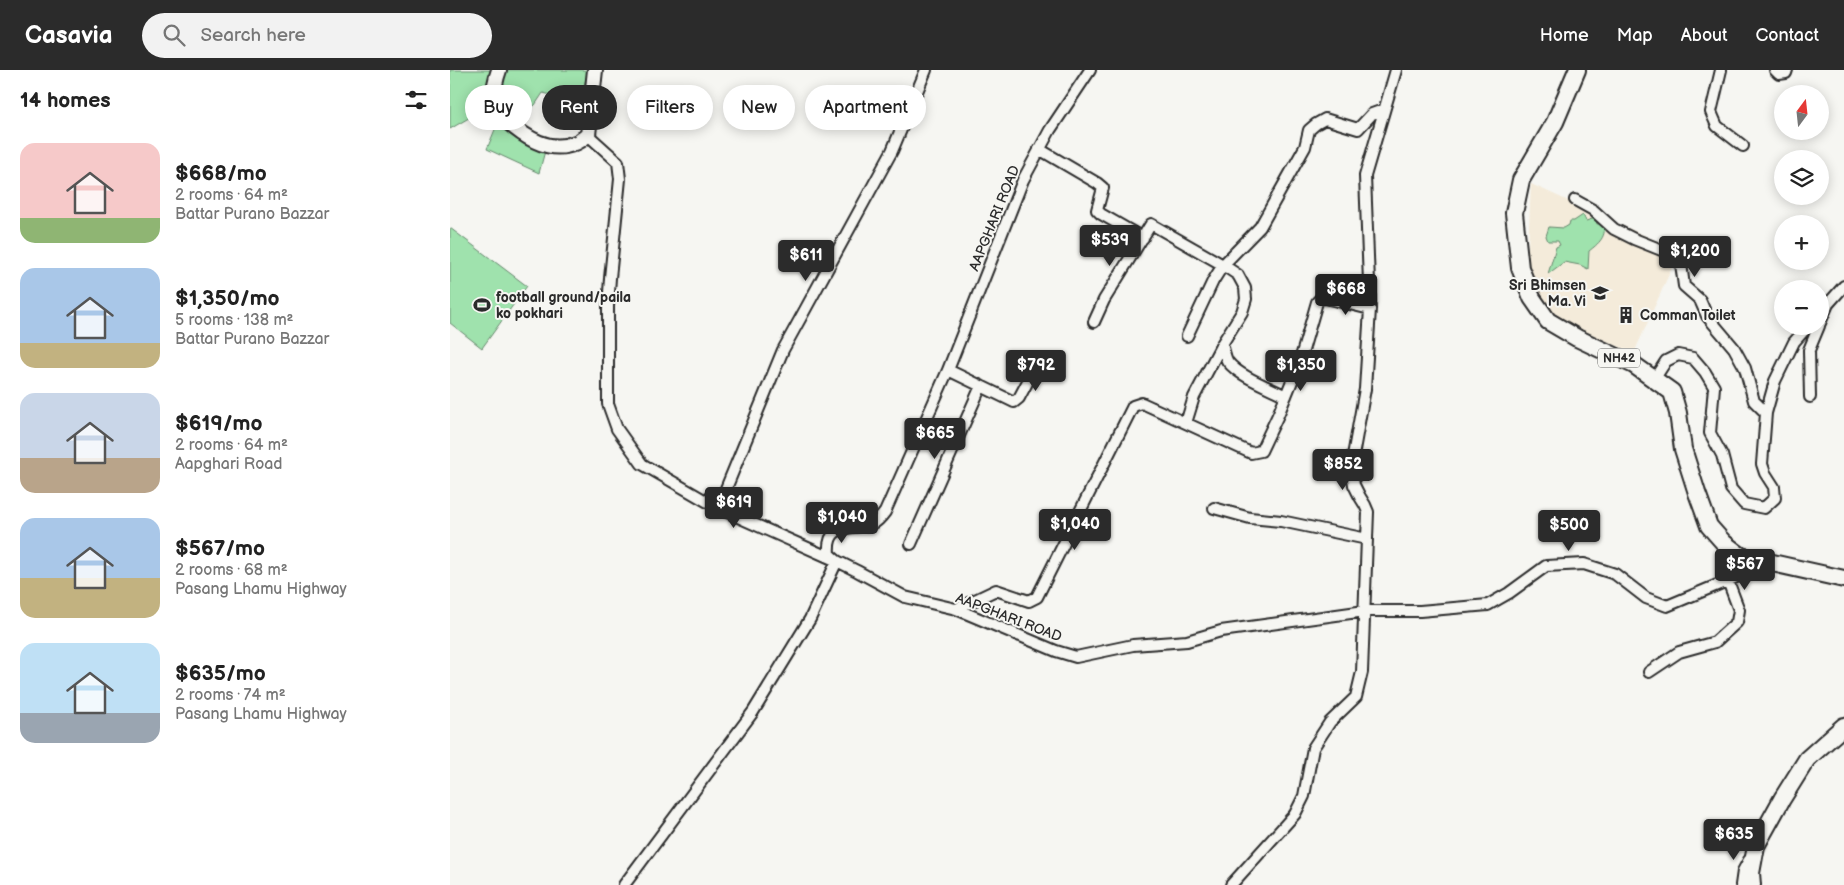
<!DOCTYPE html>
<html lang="en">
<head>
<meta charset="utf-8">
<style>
	body { margin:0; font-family:"Balsamiq Sans",sans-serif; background:#f2f2f2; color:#222; height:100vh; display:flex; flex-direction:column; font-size:19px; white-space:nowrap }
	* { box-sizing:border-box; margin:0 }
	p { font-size:16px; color:#767676 }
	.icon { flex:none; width:28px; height:28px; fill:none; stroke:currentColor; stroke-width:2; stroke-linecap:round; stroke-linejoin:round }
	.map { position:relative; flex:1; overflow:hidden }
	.drawer { display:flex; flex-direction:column; background:#fff; width:450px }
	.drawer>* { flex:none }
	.banner { position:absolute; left:15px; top:15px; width:475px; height:45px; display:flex; gap:10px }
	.needle { width:32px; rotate:15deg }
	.tools { position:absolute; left:1324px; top:15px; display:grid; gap:10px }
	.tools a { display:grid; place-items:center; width:55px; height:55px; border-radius:50%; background:#fff; box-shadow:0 2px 12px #0003; font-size:25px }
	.price { position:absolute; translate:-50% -42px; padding:0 11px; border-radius:5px; background:#2b2b2b; color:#fff; font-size:16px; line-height:32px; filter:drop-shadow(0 1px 2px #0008) }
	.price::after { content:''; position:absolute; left:50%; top:30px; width:15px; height:11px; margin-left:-8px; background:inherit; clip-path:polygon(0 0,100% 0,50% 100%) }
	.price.selected { background:#222; color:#fff }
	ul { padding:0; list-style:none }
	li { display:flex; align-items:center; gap:15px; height:125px; padding:0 20px }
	li span { display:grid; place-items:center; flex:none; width:140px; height:100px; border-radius:15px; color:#555 }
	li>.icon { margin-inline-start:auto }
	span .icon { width:60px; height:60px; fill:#fffc; stroke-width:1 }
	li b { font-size:21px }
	h2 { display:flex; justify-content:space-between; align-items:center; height:60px; padding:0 20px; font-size:21px }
	.pill { padding:0 18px; border-radius:22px; background:#fff; box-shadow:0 2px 12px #0003; font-size:18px; line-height:45px }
	.pill.selected { background:#2b2b2b; color:#fff }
	header { display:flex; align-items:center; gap:30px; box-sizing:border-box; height:70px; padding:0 25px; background:#2b2b2b; color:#fff }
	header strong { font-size:24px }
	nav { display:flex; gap:28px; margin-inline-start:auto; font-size:18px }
	.search { width:350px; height:45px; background:#f2f2f2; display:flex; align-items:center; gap:12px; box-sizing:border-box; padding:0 18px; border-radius:28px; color:#767676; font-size:19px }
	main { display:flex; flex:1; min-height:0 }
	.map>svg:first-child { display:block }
	.built { fill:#f4ebda }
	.green { fill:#9fe2ad; stroke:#65866c }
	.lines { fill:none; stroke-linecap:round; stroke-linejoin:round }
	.minor-casing { stroke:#2b2b2b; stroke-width:14 }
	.tertiary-casing { stroke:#2b2b2b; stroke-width:18 }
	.primary-casing { stroke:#2b2b2b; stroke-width:20 }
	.minor { stroke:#f6f6f2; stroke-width:10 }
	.tertiary { stroke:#f6f6f2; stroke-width:14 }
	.primary { stroke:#f6f6f2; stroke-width:16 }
	.labels { text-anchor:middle; stroke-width:4; stroke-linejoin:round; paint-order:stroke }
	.shield { fill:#f6f6f2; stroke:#686867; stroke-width:1 }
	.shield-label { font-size:12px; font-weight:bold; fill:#2b2b2b }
	.street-label { font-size:14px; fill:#2b2b2b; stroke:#f6f6f2 }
	.poi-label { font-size:14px; font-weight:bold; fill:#2b2b2b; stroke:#f6f6f2; text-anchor:start }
</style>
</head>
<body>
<header>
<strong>Casavia</strong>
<div class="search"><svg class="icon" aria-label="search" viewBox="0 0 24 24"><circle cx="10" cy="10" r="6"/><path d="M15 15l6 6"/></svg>Search here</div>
<nav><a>Home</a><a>Map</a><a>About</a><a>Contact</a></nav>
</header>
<main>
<section class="drawer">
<h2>14 homes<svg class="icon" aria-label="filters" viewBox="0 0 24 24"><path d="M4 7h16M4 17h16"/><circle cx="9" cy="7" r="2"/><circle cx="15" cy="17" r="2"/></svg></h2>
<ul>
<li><span style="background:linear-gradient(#f6c9c9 75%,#8fb573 0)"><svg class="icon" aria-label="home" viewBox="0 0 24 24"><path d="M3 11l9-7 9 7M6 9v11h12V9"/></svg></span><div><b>$668/mo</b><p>2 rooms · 64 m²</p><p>Battar Purano Bazzar</p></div></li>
<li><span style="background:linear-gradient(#a9c7e8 75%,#c2b280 0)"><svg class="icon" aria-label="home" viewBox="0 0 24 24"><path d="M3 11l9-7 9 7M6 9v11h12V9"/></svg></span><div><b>$1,350/mo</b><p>5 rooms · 138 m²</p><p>Battar Purano Bazzar</p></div></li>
<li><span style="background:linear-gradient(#c9d6e8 65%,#b9a48a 0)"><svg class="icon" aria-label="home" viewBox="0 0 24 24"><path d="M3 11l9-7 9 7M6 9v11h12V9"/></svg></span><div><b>$619/mo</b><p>2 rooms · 64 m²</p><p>Aapghari Road</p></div></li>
<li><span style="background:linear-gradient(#a9c7e8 60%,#c2b280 0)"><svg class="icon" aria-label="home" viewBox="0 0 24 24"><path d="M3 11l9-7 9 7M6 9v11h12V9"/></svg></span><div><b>$567/mo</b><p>2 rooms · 68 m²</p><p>Pasang Lhamu Highway</p></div></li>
<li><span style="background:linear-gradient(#bfe0f5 70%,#9aa5b1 0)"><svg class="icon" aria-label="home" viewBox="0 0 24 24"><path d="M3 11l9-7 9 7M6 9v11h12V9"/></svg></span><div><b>$635/mo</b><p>2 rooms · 74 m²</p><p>Pasang Lhamu Highway</p></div></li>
</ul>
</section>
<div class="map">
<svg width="1394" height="815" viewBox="0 0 1394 815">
	<rect width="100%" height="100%" fill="#f6f6f2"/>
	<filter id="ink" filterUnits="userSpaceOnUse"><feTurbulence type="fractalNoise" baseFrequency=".02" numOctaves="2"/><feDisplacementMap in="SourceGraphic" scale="10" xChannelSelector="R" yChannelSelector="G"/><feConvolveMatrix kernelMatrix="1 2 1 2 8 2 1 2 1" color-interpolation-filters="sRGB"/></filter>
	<g filter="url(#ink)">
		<!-- built -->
		<path class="built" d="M1081,114L1207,171L1228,184L1184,283L1103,248L1077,199Z"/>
		<!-- green -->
		<path class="green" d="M0,0H138V1L133,20L125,31L93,23L85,35L67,48L95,81L89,103L37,79L46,57L29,42L0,59Z
			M1133,145L1136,151L1145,148L1147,154L1153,153C1158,166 1148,174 1139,181L1138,199L1130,195L1114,192L1098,204L1106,177L1110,175L1108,171H1098L1096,166L1099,157L1114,158L1119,155L1120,151H1124Z
			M0,158L77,216L32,278L0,253Z"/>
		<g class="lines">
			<!-- minor casing -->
			<g class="minor-casing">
				<path id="minor" d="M640,0L600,60L573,110L498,300L435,442C432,446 428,451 424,453C404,461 376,450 379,484L387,491L407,501L455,527L506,539L606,581L626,587L683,575L737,571L771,561L915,541H970L1038,535L1059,523L1096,496L1134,494L1165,504L1196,528L1217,536L1320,493
					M1271,0L1261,42L1267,56L1293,76
					M1325,0L1329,4L1336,3L1337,0
					M138,65L168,92L170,109L160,208L158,237V334L167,359L192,394L268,438L387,491L360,549L303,642L174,815
					M589,79L647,113L653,118L647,140L651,144L693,168
					M1125,130L1143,140L1164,159L1184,169L1224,185L1231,194L1234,216L1250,230L1257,246L1284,278L1295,298L1304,331L1316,343
					M644,252L654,230L701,154L773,195L788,205L795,218L796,229L792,242L772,274L744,327L736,353
					M1370,253L1378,234L1394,216
					M737,266L763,211L773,195L810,157L855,77L859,60L866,54L875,49L908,59L922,44L933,40
					M772,274C774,280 775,288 778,292C790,307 819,317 836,326
					M498,300L564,332L569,328L587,294
					M1205,308L1216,291L1228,285L1243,288L1255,302L1264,317L1260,363L1272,385L1281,419L1294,434L1314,438L1325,428L1324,417L1315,403L1312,394L1316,343L1325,311L1344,272L1358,256
					M1360,327L1359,280L1369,256
					M268,438L333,280L442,81L476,0
					M764,438L800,448L831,451L917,469
					M461,474L531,316
					M506,539L546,520L579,531L587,527L683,336L692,333L801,383L811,381L828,345L849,294L867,232L870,229L875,228L920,239
					M1199,602L1229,582L1265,572L1287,552L1289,540L1278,511
					M781,815L845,744L854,726L863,678L880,652L906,627L912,602L918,442L915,435L910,427L904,415L901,397L915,319L920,239L915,106L946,0
					M1291,815L1293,801L1299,790"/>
			</g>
			<!-- tertiary casing -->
			<g class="tertiary-casing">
				<path id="tertiary" d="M49,0C45,11 43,23 44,34C46,42 53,48 58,52C76,68 100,84 125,73C130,72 134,67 138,65L145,0"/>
			</g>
			<!-- primary casing -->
			<g class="primary-casing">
				<path id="primary" d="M1127,0L1105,52L1071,110L1064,143L1070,198L1082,228L1098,251L1127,268L1184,295L1222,322L1228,343L1233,379L1247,423L1259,456L1274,473L1291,486L1394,509
					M1302,815L1301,803L1306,776L1332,729L1357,689L1394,656"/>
			</g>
			<!-- minor -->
			<use href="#minor" class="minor"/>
			<!-- tertiary -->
			<use href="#tertiary" class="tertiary"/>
			<!-- primary -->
			<use href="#primary" class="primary"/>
		</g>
	</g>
	<!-- icons -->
	<defs>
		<g id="school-bare" transform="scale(1.35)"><path d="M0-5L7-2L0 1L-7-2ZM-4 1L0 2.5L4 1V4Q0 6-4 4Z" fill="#2b2b2b" stroke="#f6f6f2" stroke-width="2.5" paint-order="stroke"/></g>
		<g id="stadium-bare" transform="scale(1.35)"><path d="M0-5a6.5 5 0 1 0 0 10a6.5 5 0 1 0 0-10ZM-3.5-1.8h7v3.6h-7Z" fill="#2b2b2b" stroke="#f6f6f2" stroke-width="2.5" paint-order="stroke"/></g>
		<g id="building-bare" transform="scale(1.35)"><path d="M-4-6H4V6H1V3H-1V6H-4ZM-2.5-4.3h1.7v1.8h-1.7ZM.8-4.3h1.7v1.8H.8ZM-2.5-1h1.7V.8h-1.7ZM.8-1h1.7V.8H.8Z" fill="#2b2b2b" stroke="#f6f6f2" stroke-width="2.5" paint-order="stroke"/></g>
	</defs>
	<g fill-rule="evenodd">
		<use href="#school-bare" x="1150" y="223"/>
		<use href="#stadium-bare" x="32" y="235"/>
		<use href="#building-bare" x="1176" y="245"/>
	</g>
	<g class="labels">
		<!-- shield labels -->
		<rect class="shield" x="1148" y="278.5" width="42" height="19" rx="4"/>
		<g class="shield-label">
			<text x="1169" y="292">NH42</text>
		</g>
		<!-- street labels -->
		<g class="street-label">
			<text transform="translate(544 148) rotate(-68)" y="5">AAPGHARI ROAD</text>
			<text transform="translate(559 547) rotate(21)" y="5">AAPGHARI ROAD</text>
		</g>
		<!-- poi labels -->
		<g class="poi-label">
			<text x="1136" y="220" text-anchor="end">Sri Bhimsen<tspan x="1136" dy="16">Ma. Vi</tspan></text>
			<text x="46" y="232">football ground/paila<tspan x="46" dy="16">ko pokhari</tspan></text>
			<text x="1190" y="250">Comman Toilet</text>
		</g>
	</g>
</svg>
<div class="tools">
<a><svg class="needle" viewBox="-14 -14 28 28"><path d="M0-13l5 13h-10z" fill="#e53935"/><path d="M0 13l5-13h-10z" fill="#767676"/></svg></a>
<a><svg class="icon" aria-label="layers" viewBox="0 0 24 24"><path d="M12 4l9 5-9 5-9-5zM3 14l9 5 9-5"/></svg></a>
<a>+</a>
<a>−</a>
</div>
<b class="price" style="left:660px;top:197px">$539</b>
<b class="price" style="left:1245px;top:208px">$1,200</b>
<b class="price" style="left:356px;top:212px">$611</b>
<b class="price selected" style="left:896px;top:246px">$668</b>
<b class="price" style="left:586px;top:322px">$792</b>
<b class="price" style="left:851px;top:322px">$1,350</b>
<b class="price" style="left:485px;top:390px">$665</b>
<b class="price" style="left:893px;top:421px">$852</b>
<b class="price" style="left:284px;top:459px">$619</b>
<b class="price" style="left:392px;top:474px">$1,040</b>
<b class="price" style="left:625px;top:481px">$1,040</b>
<b class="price" style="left:1119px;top:482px">$500</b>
<b class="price" style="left:1295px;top:521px">$567</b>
<b class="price" style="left:1284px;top:791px">$635</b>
<div class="banner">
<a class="pill">Buy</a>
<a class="pill selected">Rent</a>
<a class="pill">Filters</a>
<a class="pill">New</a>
<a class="pill">Apartment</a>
</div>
</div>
</main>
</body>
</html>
